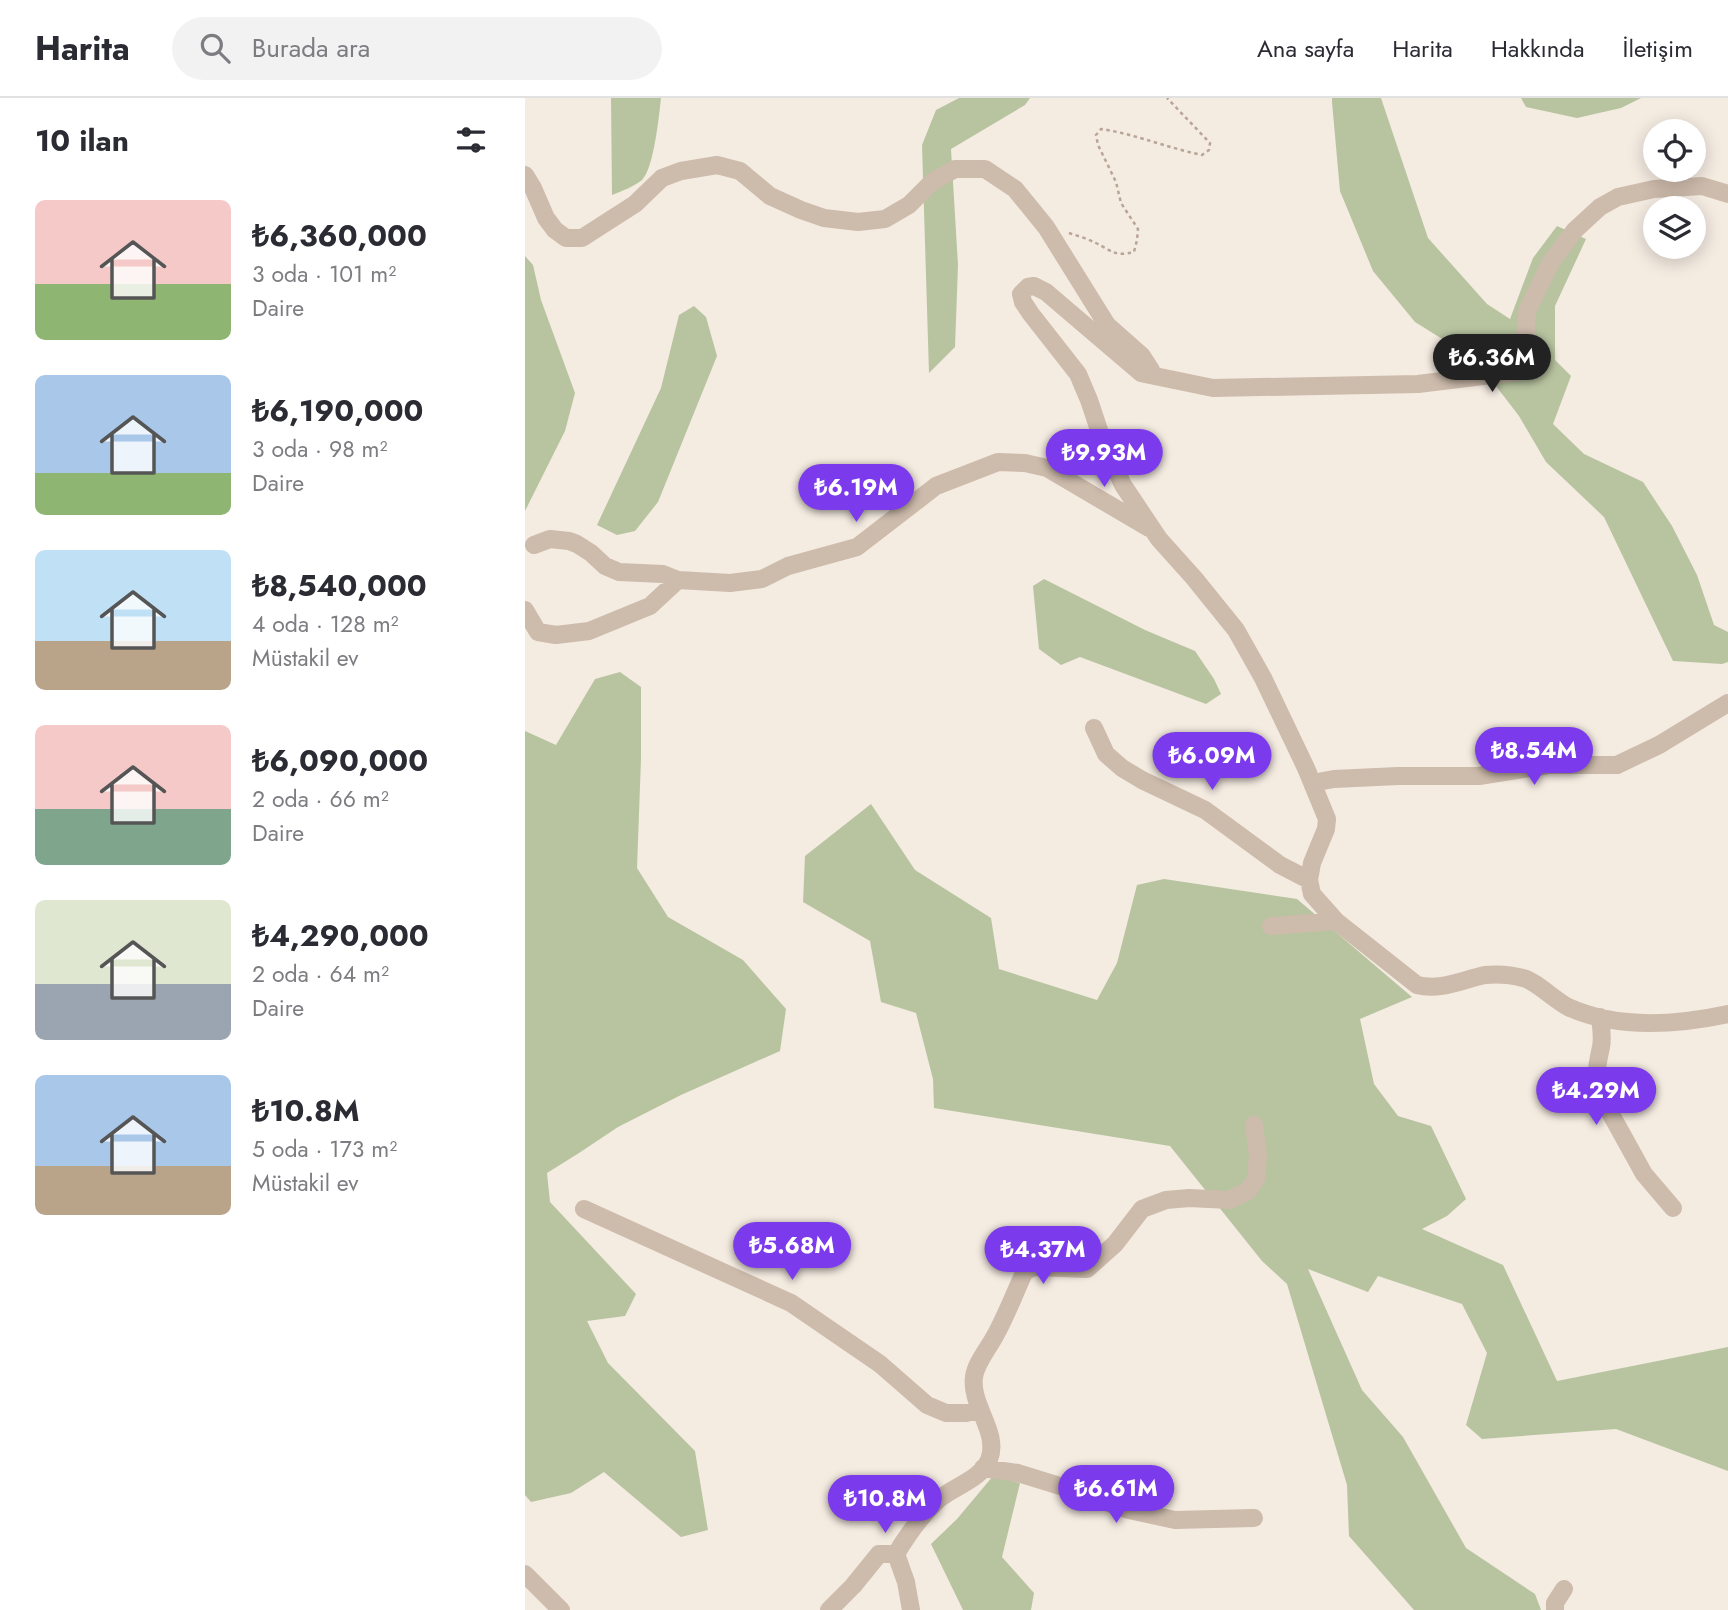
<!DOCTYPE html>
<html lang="tr">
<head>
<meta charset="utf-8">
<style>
	body { margin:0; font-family:Jost,sans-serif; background:#f2f2f3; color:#2b2b33; height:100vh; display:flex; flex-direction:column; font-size:26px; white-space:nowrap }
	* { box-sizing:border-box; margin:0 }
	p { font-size:23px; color:#7c7c81 }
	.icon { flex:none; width:38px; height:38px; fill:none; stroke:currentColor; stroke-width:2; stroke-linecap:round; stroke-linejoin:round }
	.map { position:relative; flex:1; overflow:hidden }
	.sheet { display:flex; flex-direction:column; background:#fff; width:525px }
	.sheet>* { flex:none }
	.buttons { position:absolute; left:1118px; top:21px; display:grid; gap:14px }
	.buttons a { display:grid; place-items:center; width:63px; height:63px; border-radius:50%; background:#fff; box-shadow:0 4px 18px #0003; font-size:35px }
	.price { position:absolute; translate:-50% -60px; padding:0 16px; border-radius:24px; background:#7c3aed; color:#fff; font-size:23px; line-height:46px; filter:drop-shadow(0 2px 4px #0008) }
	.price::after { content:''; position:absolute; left:50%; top:42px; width:21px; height:16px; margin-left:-10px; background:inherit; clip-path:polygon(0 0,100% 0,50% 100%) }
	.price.active { background:#222; color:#fff }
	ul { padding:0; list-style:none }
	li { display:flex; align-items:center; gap:21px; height:175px; padding:0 35px }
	li span { display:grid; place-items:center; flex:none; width:196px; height:140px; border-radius:10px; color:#555 }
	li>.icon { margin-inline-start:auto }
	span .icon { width:84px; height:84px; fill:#fffc; stroke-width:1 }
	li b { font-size:30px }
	h2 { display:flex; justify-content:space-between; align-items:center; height:84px; padding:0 35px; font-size:30px }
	header { display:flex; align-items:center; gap:42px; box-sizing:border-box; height:98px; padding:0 35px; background:#fff; border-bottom:2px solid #e1e1e2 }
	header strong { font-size:33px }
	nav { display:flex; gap:38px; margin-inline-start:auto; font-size:24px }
	.search { width:490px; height:63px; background:#f2f2f3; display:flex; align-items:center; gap:18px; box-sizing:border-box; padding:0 24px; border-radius:38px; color:#7c7c81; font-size:26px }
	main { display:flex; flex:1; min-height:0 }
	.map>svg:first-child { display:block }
	.green { fill:#b8c4a0 }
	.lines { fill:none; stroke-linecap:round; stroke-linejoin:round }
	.path { stroke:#b9a596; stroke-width:2.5; stroke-dasharray:3.5 3.5; stroke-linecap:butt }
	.minor { stroke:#cdbbac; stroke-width:18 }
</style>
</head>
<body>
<header>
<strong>Harita</strong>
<div class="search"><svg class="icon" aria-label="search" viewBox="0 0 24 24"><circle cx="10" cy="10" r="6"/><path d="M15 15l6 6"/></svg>Burada ara</div>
<nav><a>Ana sayfa</a><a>Harita</a><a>Hakkında</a><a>İletişim</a></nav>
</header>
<main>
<section class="sheet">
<h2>10 ilan<svg class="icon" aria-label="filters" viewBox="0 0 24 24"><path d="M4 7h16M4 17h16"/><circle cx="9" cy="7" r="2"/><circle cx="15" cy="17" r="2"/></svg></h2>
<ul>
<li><span style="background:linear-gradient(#f6c9c9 60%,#8fb573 0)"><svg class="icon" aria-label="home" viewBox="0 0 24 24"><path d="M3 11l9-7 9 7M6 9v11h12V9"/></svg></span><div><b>₺6,360,000</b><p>3 oda · 101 m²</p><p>Daire</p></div></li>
<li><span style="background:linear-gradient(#a9c7e8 70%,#8fb573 0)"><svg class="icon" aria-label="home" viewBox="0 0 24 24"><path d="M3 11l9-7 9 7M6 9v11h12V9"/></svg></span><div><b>₺6,190,000</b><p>3 oda · 98 m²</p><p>Daire</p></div></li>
<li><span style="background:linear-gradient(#bfe0f5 65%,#b9a48a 0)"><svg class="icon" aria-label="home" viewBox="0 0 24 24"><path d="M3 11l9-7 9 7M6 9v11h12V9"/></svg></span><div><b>₺8,540,000</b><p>4 oda · 128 m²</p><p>Müstakil ev</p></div></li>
<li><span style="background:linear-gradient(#f6c9c9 60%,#7fa58c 0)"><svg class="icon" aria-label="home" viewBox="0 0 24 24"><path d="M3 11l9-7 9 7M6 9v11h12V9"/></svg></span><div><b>₺6,090,000</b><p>2 oda · 66 m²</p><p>Daire</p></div></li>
<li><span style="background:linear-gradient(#dfe7d0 60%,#9aa5b1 0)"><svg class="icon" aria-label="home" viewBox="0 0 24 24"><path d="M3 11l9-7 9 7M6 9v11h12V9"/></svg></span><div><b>₺4,290,000</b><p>2 oda · 64 m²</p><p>Daire</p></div></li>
<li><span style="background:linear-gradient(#a9c7e8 65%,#b9a48a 0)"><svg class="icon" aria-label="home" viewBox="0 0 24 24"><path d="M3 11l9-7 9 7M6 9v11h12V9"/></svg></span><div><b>₺10.8M</b><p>5 oda · 173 m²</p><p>Müstakil ev</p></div></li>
</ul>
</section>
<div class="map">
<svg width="1203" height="1512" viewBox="0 0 1203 1512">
	<rect width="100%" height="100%" fill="#f4ebe1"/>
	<!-- green -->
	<path class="green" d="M86,0H136C134,18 129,70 117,82C108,89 97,93 87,97Z
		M434,0H505L500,7L426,51L433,167L430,249L404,275L397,47L411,12Z
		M807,0H856L903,140L962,206L985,221L1008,160L1032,128L1061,141L1030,208V262L1046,278L1028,326L1059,356L1118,384L1147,428L1172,477L1189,527L1203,534V564L1197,566L1148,563L1079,419L1021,364L994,318L951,262L890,224L848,173L815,93L807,4Z
		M996,0H1116L1096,10L1052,20L1001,9Z
		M0,158L8,167L16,202L50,295L40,333L0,413Z
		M169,208L181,219L192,258L133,404L110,433L92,437L72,427L136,290L154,217Z
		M519,481L620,532L670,553L689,581L696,596L681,606L555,559L536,567L514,551L508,488Z
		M95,574L116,589V661L112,770L143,819L218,862L261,911L255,953L156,997L93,1029L54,1055L22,1075L25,1104L111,1196L100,1218L62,1223L83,1265L170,1353L183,1432L156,1439L79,1374L46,1395L6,1404L0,1397V633L31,647L70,581Z
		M346,706L390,772L466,820L474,871L572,902L592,865L612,787L639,781L772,801L887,899L835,921L849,986L873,1018L906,1028L941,1101L922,1118L897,1131L978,1167L1032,1283L1203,1249V1373L1091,1331L957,1341L941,1327L962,1255L937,1206L853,1178L843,1194L783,1171L837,1292L878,1339L941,1450L1010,1496L1016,1512H889L824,1438L822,1387L762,1186L737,1163L645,1048L409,1010L408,981L391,915L356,904L345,843L278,804L280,758Z
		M468,1378L495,1385L477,1459L509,1495L506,1512H438L406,1446L432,1421Z"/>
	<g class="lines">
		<!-- path -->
		<path class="path" d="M544,135C553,138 563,141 571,145C587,153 590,159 609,154L612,142L613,131L596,105L591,84L573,47L571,37L576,31C610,36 643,50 677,57L684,52L685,45L642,0"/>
		<!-- minor -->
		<path class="minor" d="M0,77L8,90L21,120L30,132L41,140H57L110,106L137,80L156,73L192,67L215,73L245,98L276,112L299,120L333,124L360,121L384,107L407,84L430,71H460L490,91L521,129L582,227L617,258L626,272L625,277L616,275L521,194L509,188L503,189L496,196L498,204L506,216L553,276L564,302L578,344L598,387L634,441L669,480L711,532L738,580L781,670L802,721L801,731L787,765L784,782L787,796L811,823L892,887C915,893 937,882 960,877C971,876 987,877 998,880C1009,882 1031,903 1043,909C1093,932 1152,927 1203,916
			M625,277L688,290L893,286L991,274L999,264L1002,213L1026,164L1050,132L1075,109L1093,99L1129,91L1177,88L1203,96
			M9,447L25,441L44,443L52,446L66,455L80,468L94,474L138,476L153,482L205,485L237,481L263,468L332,449L411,388L473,364L500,365L522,370L624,430
			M0,512L13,534L31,537L64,533L125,508L153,482
			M569,630L581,656L597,670L617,682L680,712L755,767L784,782
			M787,685L809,681L873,678H954L1024,667H1092L1134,647L1203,605
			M746,828L811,823
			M1075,919C1076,929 1078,940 1076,949C1073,963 1070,976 1072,991L1119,1076L1148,1110
			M59,1111L266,1205L355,1266L402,1307L421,1315H441L455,1312
			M458,1370L493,1375L551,1393L604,1412L650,1422L729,1420
			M371,1456C383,1436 396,1417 414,1401C428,1389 456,1381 464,1362C475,1334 445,1308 449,1279C451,1264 464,1250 471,1236C482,1216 490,1194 500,1173L509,1169L562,1171L590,1146L617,1111L641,1102L664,1100L704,1102L723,1093L731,1081L733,1057L729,1027
			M0,1476L36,1512
			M304,1512L328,1488L354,1456H371L381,1484L386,1512
			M1030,1512V1505L1039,1491"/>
	</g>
</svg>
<div class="buttons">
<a><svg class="icon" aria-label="locate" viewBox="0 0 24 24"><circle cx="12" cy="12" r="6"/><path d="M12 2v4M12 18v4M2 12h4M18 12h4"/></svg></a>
<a><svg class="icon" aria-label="layers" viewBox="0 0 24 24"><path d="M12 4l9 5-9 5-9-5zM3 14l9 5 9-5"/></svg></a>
</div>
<b class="price active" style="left:967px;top:296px">₺6.36M</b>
<b class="price" style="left:579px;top:391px">₺9.93M</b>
<b class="price" style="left:331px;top:426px">₺6.19M</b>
<b class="price" style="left:1009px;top:689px">₺8.54M</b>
<b class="price" style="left:687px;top:694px">₺6.09M</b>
<b class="price" style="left:1071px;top:1029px">₺4.29M</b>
<b class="price" style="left:267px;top:1184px">₺5.68M</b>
<b class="price" style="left:518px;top:1188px">₺4.37M</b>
<b class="price" style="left:591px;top:1427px">₺6.61M</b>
<b class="price" style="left:360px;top:1437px">₺10.8M</b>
</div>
</main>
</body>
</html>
